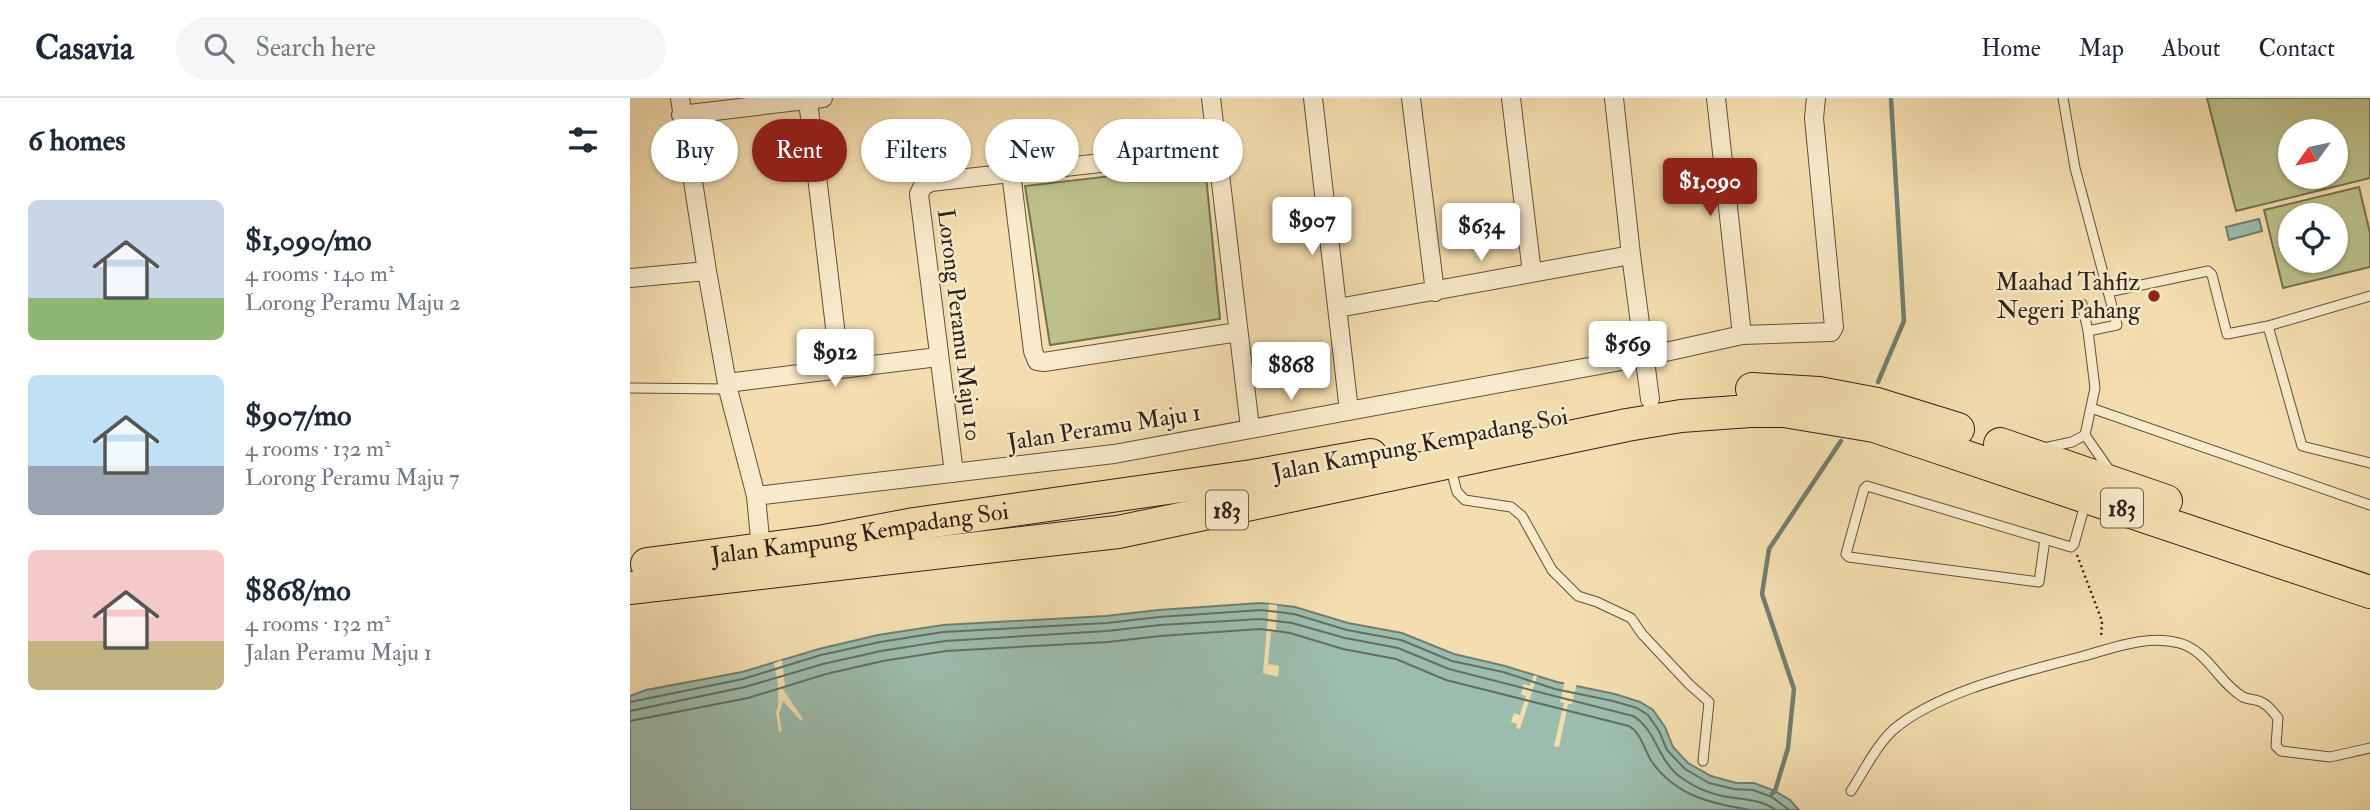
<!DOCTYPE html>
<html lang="en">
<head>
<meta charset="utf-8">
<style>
	body { margin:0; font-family:"IM FELL Double Pica",serif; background:#f6f6f7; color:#1f2937; height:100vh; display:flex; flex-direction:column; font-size:26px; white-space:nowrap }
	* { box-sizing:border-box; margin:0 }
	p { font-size:23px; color:#747a83 }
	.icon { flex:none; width:38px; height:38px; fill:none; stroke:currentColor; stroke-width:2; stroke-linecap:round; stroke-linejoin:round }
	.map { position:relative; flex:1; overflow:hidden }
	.drawer { display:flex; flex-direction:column; background:#fff; width:630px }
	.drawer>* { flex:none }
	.top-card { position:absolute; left:21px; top:21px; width:665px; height:63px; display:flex; gap:14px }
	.needle { width:46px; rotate:237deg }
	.tools { position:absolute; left:1648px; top:21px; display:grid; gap:14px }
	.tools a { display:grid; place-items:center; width:70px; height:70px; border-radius:50%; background:#fff; box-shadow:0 2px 5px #0004; font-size:35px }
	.price { position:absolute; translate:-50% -60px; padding:0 16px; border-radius:7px; background:#fff; color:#222; font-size:23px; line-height:46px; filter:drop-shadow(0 2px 4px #0008) }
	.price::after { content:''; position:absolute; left:50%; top:42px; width:21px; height:16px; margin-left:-10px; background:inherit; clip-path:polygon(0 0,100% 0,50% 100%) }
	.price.active { background:#8f2418; color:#fff }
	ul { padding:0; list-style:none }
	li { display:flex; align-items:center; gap:21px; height:175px; padding:0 28px }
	li span { display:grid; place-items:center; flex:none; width:196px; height:140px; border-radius:10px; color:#555 }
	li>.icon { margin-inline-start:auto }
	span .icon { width:84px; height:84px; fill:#fffc; stroke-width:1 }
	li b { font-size:30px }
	h2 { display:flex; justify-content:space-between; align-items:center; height:84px; padding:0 28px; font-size:30px }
	.pill { padding:0 24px; border-radius:32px; background:#fff; box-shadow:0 2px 5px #0004; font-size:24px; line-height:63px }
	.pill.active { background:#8f2418; color:#fff }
	header { display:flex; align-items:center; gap:42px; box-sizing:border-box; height:98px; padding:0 35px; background:#fff; border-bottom:2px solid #e0e1e3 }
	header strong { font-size:33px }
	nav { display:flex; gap:38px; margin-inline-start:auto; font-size:24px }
	.search { width:490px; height:63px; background:#f6f6f7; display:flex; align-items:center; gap:18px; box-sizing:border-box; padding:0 24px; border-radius:38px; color:#747a83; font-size:26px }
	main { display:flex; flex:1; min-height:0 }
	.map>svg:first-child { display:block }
	.green { fill:#bcc18a; stroke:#747252; stroke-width:2; fill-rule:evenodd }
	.water { fill:#9cbcad; stroke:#707e72; stroke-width:2 }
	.pier { fill:#f4deaf }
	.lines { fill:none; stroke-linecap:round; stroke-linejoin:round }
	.shore { stroke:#646f64; stroke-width:2 }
	.stream { stroke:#707e72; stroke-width:4.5 }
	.lane-casing { stroke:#5f513f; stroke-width:11 }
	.street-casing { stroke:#5f513f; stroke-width:20 }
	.highway-casing { stroke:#2d221a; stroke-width:34 }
	.path { stroke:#2d221a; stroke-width:2.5; stroke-dasharray:2 3.5; stroke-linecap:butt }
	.lane { stroke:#f8eacb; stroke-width:9 }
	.street { stroke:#f8eacb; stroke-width:18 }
	.highway { stroke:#f4deaf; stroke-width:32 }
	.poi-dot { fill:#8f2418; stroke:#f8eacb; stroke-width:2.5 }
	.labels { text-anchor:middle; stroke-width:5; stroke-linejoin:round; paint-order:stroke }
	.shield { fill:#f8eacb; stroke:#6a5e4f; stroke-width:2 }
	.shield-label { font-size:23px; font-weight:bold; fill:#2d221a }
	.poi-label { font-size:24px; fill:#2d221a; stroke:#f8eacb; text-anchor:end }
	.street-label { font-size:24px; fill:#2d221a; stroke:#f8eacb }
</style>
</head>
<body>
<header>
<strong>Casavia</strong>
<div class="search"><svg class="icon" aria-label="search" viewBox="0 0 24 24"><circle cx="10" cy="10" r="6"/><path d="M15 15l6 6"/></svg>Search here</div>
<nav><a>Home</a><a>Map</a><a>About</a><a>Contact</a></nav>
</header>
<main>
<section class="drawer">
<h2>6 homes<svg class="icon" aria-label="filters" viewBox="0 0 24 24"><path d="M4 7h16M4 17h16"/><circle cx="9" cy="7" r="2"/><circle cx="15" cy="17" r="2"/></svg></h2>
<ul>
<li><span style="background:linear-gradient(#c9d6e8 70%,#8fb573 0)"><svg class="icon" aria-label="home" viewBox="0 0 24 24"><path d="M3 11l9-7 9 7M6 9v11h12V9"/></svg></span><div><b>$1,090/mo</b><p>4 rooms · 140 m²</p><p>Lorong Peramu Maju 2</p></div></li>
<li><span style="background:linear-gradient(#bfe0f5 65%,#9aa5b1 0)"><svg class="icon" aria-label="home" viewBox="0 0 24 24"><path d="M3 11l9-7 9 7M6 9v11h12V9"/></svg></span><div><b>$907/mo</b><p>4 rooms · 132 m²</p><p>Lorong Peramu Maju 7</p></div></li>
<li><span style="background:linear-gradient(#f6c9c9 65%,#c2b280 0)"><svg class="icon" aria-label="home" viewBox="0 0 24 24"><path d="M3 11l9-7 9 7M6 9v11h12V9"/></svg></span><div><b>$868/mo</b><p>4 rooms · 132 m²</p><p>Jalan Peramu Maju 1</p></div></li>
</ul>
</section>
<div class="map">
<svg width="1740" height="712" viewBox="0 0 1740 712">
	<rect width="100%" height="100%" fill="#f4deaf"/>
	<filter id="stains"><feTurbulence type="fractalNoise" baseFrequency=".00286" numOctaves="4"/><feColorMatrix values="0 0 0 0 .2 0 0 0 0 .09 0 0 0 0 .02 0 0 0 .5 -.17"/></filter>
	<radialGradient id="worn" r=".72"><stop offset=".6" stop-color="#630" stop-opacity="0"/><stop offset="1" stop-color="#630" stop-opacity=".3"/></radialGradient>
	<!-- green -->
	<path class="green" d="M1577,0H1740V80L1606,113ZM1706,33V79H1661V33Z
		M575,67L590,221L420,247L395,88Z
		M1729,89L1740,135V169L1653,190L1634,112ZM1661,117H1706V163H1661Z"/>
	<!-- water -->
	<path class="water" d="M1629,121L1632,133L1599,142L1596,129Z
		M631,505L665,509L718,525L772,535L824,556L875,568L927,584L985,596L1010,604L1023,612L1035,629L1043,649L1058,665L1081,678L1106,685H1124L1145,693L1160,702L1169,712H0V598L16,592L112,574L189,551L248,537L313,527L476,518L528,512Z"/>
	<!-- pier -->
	<path class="pier" d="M639,506L647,507L646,533L641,534L638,566L649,568L648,579L633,575Z
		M152,562L155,588L152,590L173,621L171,623L153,603L149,616L152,633L149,634L146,614L148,609V586L144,565Z
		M904,577L907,578L890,631L886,630L887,626L881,624L884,615L890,617L896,598L891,596L894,586L900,588Z
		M935,582L947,585L942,606H938L929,649L924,648L934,605L930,604Z"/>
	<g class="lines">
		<!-- shore -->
		<path class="shore" d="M0,604L113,581L191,557L250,544L313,534L477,525L529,519L631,512L664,516L717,532L771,542L822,563L873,574L925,591L983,603L1007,610L1018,617L1029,633L1037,652L1055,671L1079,685L1104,691L1123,692L1142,699L1159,712
			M0,613L115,589L193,566L251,553L315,543L477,533L530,527L630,521L662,525L715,540L768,550L819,571L1003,618C1025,630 1028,662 1049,678C1065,690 1085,698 1105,700C1120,702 1133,703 1146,712
			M0,623L118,600L196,576L253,563L316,553L478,544L530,538L630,531L660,535L713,551L766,561L816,582L999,628C1012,636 1014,652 1022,664C1046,698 1082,706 1121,712"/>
		<!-- stream -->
		<path class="stream" d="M1248,284L1274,223L1261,0
			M1142,696L1145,693L1158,650L1164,591L1132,496L1139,451L1211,343"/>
		<!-- lane casing -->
		<g class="lane-casing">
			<path id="lane" d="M1433,0L1445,70L1487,227L1458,233
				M1478,194L1578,173L1582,177L1597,236L1638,228
				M1740,198L1638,228L1672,348L1740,365
				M1452,206L1458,233L1465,290L1455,337L1480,373
				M0,290L98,291
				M1461,310L1740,407
				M1414,350L1442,344L1455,337
				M820,368L827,394L835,402L881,409L892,418L922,472L948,498L967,504L1001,520L1012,536L1059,586L1079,604L1073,663
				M1415,441L1409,484L1219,459L1216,456L1234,391L1237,388L1441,449L1444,446L1456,403
				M1221,693C1234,673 1246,648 1263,632C1308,593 1394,574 1450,559C1481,551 1516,536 1549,545C1577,552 1589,585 1613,599C1619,602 1627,601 1633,605C1639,608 1644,615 1648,620L1646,648L1651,653L1700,659L1740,650"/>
		</g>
		<!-- street casing -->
		<g class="street-casing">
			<path id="street" d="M50,0L77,173L98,291L126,398L131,451
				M581,0L620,330
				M683,0L719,313
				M781,0L805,194
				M881,0L902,175
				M984,0L1001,157L1020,301
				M1086,0L1112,237
				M178,3L210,271
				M51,17L193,0
				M381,75L403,253L407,263L414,264L608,234
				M0,180L77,173
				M708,210L1001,157
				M97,285L308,259
				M324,375L289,96L293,88L301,84L587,52
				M126,398L484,356L1013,259L1112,237L1201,234L1204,229L1184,20L1186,0"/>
		</g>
		<!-- highway casing -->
		<g class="highway-casing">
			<g id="highway">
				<path d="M1122,291L1189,295L1247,306L1328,331"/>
				<path d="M1370,346L1536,403"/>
				<path id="s1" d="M17,466L194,443L284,426L622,378L741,357"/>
				<path d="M0,490L488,434L997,327L1051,318L1120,313H1154L1244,328L1740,494"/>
			</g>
		</g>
		<!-- path -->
		<path class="path" d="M1447,457L1472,523L1471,540"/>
		<!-- lane -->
		<use href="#lane" class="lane"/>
		<!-- street -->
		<use href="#street" class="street"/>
		<!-- highway -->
		<use href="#highway" class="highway"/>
	</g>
	<!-- markers -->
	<circle class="poi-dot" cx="1524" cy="198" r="7"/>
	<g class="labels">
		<!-- shield labels -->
		<g class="shield">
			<rect x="1471" y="390.5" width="42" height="39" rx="5"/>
			<rect x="576" y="392.5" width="42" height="39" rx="5"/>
		</g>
		<g class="shield-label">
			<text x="1492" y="418">183</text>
			<text x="597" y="420">183</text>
		</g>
		<!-- poi labels -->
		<g class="poi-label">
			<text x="1510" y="192">Maahad Tahfiz<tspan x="1510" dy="28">Negeri Pahang</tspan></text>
		</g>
		<!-- street labels -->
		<g class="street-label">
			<text transform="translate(330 227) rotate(83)" y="8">Lorong Peramu Maju 10</text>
			<text transform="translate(474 329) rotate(-9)" y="8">Jalan Peramu Maju 1</text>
			<text transform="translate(790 346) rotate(-11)" y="8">Jalan Kampung Kempadang Soi</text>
			<text dy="8" stroke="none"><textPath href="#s1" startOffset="215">Jalan Kampung Kempadang Soi</textPath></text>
		</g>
	</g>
	<rect width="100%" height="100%" filter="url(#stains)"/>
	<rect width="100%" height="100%" fill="url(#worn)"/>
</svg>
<div class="tools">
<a><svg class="needle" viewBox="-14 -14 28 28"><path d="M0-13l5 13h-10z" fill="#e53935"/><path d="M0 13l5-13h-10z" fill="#747a83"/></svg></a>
<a><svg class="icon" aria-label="locate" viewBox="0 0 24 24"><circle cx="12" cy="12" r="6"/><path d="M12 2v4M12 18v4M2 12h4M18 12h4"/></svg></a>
</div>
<b class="price active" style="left:1080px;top:120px">$1,090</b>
<b class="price" style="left:682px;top:159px">$907</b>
<b class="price" style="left:851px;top:165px">$634</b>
<b class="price" style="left:998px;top:283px">$569</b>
<b class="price" style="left:205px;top:291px">$912</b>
<b class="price" style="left:661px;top:304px">$868</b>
<div class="top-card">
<a class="pill">Buy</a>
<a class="pill active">Rent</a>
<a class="pill">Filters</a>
<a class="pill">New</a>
<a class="pill">Apartment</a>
</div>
</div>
</main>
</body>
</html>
